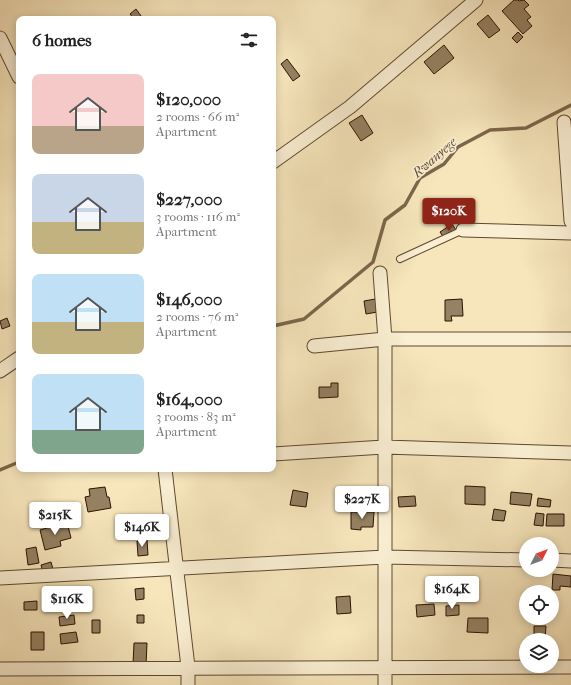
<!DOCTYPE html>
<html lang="en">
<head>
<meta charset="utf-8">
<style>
	body { margin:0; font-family:"IM FELL French Canon",serif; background:#f2f2f2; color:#222; height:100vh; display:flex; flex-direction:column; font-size:15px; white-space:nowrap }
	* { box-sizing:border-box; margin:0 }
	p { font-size:13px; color:#767676 }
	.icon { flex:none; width:22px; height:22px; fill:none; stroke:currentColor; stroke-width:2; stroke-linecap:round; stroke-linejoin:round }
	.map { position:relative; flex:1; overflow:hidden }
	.details { position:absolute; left:16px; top:16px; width:260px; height:456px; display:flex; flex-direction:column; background:#fff; border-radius:8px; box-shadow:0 2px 10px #0003 }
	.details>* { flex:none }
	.needle { width:26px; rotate:48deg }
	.buttons { position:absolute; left:519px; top:537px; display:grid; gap:8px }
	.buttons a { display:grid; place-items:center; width:40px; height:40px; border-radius:50%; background:#fff; box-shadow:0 2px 10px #0003; font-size:20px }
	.price { position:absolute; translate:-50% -34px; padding:0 9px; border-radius:4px; background:#fff; color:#222; font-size:13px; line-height:26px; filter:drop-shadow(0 1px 2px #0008) }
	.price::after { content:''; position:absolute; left:50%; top:24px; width:12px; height:9px; margin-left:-6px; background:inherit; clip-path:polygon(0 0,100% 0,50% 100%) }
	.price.active { background:#8f2418; color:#fff }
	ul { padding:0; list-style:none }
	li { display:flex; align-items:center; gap:12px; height:100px; padding:0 16px }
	li span { display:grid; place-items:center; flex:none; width:112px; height:80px; border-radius:8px; color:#555 }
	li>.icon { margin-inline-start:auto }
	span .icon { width:48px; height:48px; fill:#fffc; stroke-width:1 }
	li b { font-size:17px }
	h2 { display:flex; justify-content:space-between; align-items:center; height:48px; padding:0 16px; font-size:17px }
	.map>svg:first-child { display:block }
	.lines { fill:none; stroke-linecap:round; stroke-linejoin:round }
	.stream { stroke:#7c664c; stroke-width:3.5 }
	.building { fill:#958163; stroke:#2b1302 }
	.lane-casing { stroke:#5e4830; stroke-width:8 }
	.street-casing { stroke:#5e4830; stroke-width:15 }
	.lane { stroke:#faefd3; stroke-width:6 }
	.street { stroke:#faefd3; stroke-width:13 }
	.labels { text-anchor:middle; stroke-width:3.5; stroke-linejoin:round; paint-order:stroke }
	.water-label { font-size:13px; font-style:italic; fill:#614b33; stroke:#faefd3 }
</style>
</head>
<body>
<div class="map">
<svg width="571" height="685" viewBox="0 0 571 685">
	<rect width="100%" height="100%" fill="#f7e6bc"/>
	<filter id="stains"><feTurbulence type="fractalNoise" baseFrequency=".005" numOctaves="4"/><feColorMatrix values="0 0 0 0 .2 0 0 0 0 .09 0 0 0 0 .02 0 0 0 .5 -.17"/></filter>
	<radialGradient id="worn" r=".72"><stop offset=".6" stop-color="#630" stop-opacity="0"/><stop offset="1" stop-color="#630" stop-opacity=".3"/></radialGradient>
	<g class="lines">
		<!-- stream -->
		<path class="stream" d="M273,326L304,319L373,262L385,220L405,205L420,178L444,164L458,147L490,130L526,128L571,105
			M0,470L19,462"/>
	</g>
	<!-- building -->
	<path class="building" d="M514,0H518L519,1L524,0L529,5L524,9L531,17L527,20L532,26L523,34L502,11Z
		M136,9L141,16L137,19H134L130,14Z
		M488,15L500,30L489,38L477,24Z
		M518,32L523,37L517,43L512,38Z
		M444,45L454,58L434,74L424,62Z
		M287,59L300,76L293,81L281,64Z
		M362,115L373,133L361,141L349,123Z
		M452,224L458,233L446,241L440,232Z
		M381,298L383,311L366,314L364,301Z
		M462,299L463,316H451L452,321H445V300Z
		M7,318L10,326L2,329L0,321Z
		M331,383H338V397L319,398V387H331Z
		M465,486L485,487V505L465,504Z
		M105,487L107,497H109L111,508L88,512L85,497L90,496L89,489Z
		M293,490L308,493L306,507L290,505Z
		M511,492L532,494L530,506L510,504Z
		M415,496L416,506L399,507L398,497Z
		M538,498L551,500L550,507L537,506Z
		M494,509L506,511L504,521L492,520Z
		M351,512H374L373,527H361V530L351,529Z
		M536,513L544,514L543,526L534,525Z
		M547,514H564V526H546Z
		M67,522L71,538L60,541L61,546L45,550L40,530Z
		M147,540L148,555L138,556L137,541Z
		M36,547L39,563L28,565L26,549Z
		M51,562L53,569L43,572L41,565Z
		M553,574L571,576V587L560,586V590H552Z
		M429,586H438L439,600H430Z
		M144,588V599L136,600L135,589Z
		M350,596L351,613L337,614L336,597Z
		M37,601V610H24V602Z
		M434,604L435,615L417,617L416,605Z
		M459,605V615L446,616V606Z
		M74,615L75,624L60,626L59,617Z
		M137,615H144V623H137Z
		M468,618H488V633L467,632Z
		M92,620H100V633H92Z
		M534,626H546L545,640H534Z
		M31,632H44V650H31Z
		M76,632L78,642L61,644L60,634Z
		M134,643H147L146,665L133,664Z"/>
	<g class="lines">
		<!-- lane casing -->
		<g class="lane-casing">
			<path id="lane" d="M400,259L463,230"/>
		</g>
		<!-- street casing -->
		<g class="street-casing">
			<path id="street" d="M0,38L19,77
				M564,122L571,221
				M273,162L350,107L476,0
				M463,230L571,233
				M380,273L385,339V685
				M314,346L385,339H571
				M0,371L19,358
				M273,454L384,447L571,453
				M165,469L188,667V685
				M552,560L571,561
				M0,578L385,557L526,560
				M0,669C190,667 381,669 571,667"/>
		</g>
		<!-- lane -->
		<use href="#lane" class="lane"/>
		<!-- street -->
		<use href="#street" class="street"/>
	</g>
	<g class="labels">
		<!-- water labels -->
		<g class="water-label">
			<text transform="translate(434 157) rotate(-41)" y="5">Rwanyege</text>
		</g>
	</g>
	<rect width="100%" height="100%" filter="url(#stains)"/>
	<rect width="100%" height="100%" fill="url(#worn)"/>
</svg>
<div class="buttons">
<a><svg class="needle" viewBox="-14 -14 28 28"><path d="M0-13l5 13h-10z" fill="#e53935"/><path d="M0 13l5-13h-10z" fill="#767676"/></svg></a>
<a><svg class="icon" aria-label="locate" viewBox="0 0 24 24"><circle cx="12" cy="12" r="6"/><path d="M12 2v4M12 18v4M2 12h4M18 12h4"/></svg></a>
<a><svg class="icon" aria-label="layers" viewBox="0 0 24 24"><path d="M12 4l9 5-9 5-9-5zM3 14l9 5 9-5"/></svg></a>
</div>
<b class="price active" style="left:449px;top:232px">$120K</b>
<b class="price" style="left:362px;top:520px">$227K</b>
<b class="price" style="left:55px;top:536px">$215K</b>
<b class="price" style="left:142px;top:548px">$146K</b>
<b class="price" style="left:452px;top:610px">$164K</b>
<b class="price" style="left:67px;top:620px">$116K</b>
<section class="details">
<h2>6 homes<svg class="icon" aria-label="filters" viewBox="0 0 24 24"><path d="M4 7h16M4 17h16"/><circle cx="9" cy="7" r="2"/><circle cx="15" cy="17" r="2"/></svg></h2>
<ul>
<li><span style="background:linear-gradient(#f6c9c9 65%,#b9a48a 0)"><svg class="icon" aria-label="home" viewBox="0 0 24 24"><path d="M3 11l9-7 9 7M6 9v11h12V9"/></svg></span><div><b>$120,000</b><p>2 rooms · 66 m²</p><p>Apartment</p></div></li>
<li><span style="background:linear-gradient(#c9d6e8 60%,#c2b280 0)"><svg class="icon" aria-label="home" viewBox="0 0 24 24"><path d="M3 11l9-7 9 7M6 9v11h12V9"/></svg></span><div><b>$227,000</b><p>3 rooms · 116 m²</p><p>Apartment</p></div></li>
<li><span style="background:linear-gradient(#bfe0f5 60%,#c2b280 0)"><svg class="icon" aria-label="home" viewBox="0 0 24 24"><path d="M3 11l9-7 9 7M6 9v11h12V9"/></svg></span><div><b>$146,000</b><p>2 rooms · 76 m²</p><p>Apartment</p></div></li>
<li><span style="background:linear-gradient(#bfe0f5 70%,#7fa58c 0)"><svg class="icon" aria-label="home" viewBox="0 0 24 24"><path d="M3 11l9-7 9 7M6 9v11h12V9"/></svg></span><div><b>$164,000</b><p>3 rooms · 83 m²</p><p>Apartment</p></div></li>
</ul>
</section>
</div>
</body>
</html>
